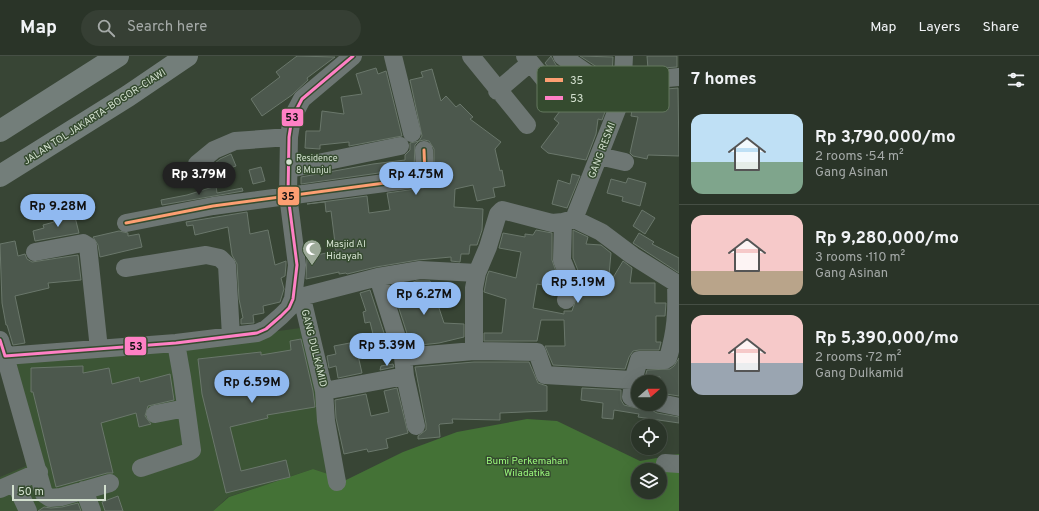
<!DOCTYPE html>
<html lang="en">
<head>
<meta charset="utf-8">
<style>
	body { margin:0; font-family:Overpass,sans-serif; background:#363f34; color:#f1f3f6; height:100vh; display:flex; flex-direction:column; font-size:15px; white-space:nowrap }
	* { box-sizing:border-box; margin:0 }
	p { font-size:13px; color:#a5aaa8 }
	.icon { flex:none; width:22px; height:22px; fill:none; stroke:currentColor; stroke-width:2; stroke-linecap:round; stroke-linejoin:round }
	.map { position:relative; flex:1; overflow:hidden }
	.panel { display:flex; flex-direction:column; background:#2a3428; width:360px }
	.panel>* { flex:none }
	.needle { width:26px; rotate:70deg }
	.fabs { position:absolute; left:631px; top:319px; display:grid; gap:8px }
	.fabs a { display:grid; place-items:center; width:36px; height:36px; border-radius:50%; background:#2a3428; box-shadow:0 4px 16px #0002,0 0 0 1px #464f45; font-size:20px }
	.scale { position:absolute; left:12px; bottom:10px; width:94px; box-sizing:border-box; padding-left:4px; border:2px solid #d3e0cf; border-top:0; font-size:11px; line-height:14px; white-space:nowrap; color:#d3e0cf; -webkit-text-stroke:3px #354b2f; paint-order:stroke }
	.price { position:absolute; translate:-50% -34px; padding:0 9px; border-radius:14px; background:#90b9f0; color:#111; font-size:13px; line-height:26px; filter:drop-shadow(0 1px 2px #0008) }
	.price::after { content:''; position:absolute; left:50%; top:24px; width:12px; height:9px; margin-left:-6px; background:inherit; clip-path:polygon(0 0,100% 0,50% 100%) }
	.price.on { background:#222; color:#fff }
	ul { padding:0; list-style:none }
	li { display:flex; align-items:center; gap:12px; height:100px; padding:0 12px }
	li+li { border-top:1px solid #464f45 }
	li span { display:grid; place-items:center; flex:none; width:112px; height:80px; border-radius:12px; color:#555 }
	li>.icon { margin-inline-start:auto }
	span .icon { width:48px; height:48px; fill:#fffc; stroke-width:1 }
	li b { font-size:17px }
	h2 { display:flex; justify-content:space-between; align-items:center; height:48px; padding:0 12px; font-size:17px }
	header { display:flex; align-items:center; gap:24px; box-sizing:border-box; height:56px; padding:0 20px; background:#2a3428; border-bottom:1px solid #464f45 }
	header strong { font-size:19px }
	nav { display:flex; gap:22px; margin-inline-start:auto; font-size:14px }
	.search { width:280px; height:36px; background:#363f34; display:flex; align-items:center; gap:10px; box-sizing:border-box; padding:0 14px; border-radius:22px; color:#a5aaa8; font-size:15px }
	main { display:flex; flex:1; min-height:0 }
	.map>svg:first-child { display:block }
	.built { fill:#3c5535 }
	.green { fill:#447236; fill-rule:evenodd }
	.building { fill:#4c584d; stroke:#6a776b }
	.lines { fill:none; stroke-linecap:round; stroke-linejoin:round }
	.minor { stroke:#6d7673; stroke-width:18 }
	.highway { stroke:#737e7a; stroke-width:22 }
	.bus-1-casing { stroke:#354b2f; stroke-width:6 }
	.bus-2-casing { stroke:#354b2f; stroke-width:6 }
	.bus-1 { stroke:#fd9f72; stroke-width:3 }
	.bus-2 { stroke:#ff80c5; stroke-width:3 }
	.bus-dot { fill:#d3e0cf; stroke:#354b2f; stroke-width:1.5 }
	.labels { text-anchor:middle; stroke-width:3; stroke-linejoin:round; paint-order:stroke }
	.bus-label { font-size:9px; fill:#d3e0cf; stroke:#354b2f; text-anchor:start }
	.street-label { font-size:10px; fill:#d3e0cf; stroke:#354b2f }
	.poi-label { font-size:10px; fill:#d3e0cf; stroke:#354b2f; text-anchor:start }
	.park-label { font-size:10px; fill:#9bf87c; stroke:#354b2f }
	.key { fill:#354b2f; stroke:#64785f; stroke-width:1 }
	.key-label { font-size:11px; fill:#d3e0cf }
	.line-badge { stroke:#354b2f; stroke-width:1.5 }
	.pale-badge-label { font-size:11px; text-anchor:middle; font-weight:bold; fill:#111 }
</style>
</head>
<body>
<header>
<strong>Map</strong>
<div class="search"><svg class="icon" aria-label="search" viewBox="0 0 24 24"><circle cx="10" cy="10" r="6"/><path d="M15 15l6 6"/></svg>Search here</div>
<nav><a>Map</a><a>Layers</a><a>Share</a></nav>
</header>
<main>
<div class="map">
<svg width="679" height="455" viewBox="0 0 679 455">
	<rect width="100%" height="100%" fill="#384535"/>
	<!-- built -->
	<path class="built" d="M307,271L346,424L313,413L228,441L213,455H0V421L26,410L5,302L132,296Z"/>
	<!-- green -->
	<path class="green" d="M527,363L557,365L640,405L679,398V455H213L229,441L313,413L346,424L403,396L457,376ZM638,414H660V436H638Z"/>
	<!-- building -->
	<path class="building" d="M297,0L335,1L307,22L308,24L292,39L262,60L251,43L280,21L276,16Z
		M551,0L556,9L598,38L610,42L602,64L598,63L596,78L586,104L548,97L541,91L559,67L554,63L569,43L563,38V33L561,27L545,7Z
		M580,0L613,1L612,21L609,19Z
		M647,0H677V11L648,13Z
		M376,12L378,18L386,15L402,80L349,90V86L320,89V93L305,92L306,75H320L322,55L344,58L341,41L362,38L356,18Z
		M432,13L441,45L446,40L456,51L460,48L473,61L470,63L501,86L495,93L500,115L502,114L505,130L493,132L495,141L477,145L473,129L455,133L454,151L483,153L482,174L477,189H470L469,198H461L460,206L451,205V201L418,204L376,211L347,218L346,217L339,218V216L306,223L307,201L336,195L331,155L326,156L325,146L307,148L367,140L369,157L390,154L387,137L423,132L434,125V93L429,85L424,84L419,85L415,89L414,112L301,128V121L373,108L405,104V99L410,94V87L419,85L422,80L410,24L423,21L421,16Z
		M678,32L679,100L648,99L647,103L633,100L630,97L638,61L631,60L632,54H628L633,36Z
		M231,98L236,110L205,121L204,116L220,103Z
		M261,111L265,125L253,128L249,114Z
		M572,118L580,120L567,152L552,148L558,124L570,128Z
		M628,122L646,127L640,150L622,145L623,141L607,137L611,123L626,127Z
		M216,130L217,137L242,132L243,135L162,149L161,144L187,139Z
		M642,154L655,162L645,178L633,170Z
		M247,156L250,178L268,174L275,209L286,205V209L285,220L281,222L284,233L280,246L263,250L264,257L253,259L254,267L241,268V263L243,262L239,243L237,208L232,199L228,171L195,179L193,169L187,170L186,166Z
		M74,157L79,177L35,185L33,175L44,172L43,169L54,166L53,163Z
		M536,174L552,177V204L560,227L559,232L537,228L533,252L564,258V255H572L581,228V222L573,202V174L588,181L586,188L601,189L611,197L608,230L623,205L632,212L630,227H655V247H666L665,260H656V286H661L659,294H639L633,295L629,301L625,313L553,309L545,290H565L564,264H541L537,285H484V277H502L506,243L484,236L487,220L489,215L516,222L521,196L499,192L503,177L525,181V178L533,179Z
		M119,175L128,177V180L139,178L142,191L100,201L98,189L93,181Z
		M639,177L654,186L652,188L679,202V217L633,187Z
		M15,185L18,200L25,198L27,203L32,206L78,199L81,224L48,227L49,232L15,240L25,287L13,289L7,269H6L2,247L0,188Z
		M416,225H430L444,267L464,268V281L439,287L411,290L393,234Z
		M370,234L385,280L374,282L370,266L365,267L363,256L366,255L360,237Z
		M301,283L313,335L315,351L267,359L268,362L230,371L241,415L286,404L290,421L226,437L202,338L198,303L261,296V299L291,294L290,285Z
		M355,286L362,317L338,322L336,310L329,312L327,300L336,298L334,290Z
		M679,302V340L660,337V321H645L647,314L670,313L674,310Z
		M474,306H529L538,327L547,330V355L500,357V364L452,363L453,367L440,368L439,369L440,381L418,383V380L426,374V368L415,311Z
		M393,308L394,311L380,314L381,310Z
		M83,310V317L109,312L112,328L139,321L140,326L170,318L174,344L148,350L145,360L151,368L139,371L136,357L101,367L113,417H107L56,431L33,336H31V312Z
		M397,332L408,377L386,383L388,392L368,396L367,393L344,398L336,362L335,344L366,338L371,360L389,356L384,335Z
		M582,332L621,334V344L624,349L640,353L647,348L650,349L653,355L657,357L679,361V367L638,361L639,358L614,354L613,363L602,362L603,347L581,344Z
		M118,440L123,455H105L102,446Z
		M78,447L81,455H38L44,451L51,452L62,451Z"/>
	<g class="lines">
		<!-- minor -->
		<path class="minor" d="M393,0L412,77
			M471,0L527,69
			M525,0L553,34
			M562,0L604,29L623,35
			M624,26L679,21
			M497,35L530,7
			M599,100L625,106
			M197,108L214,94L235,85L289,81
			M289,113L400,90
			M574,163L622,41L624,0
			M563,166L562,204L571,226L566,244
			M126,167L213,150L422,122L425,120L424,94
			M35,196L83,187L88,190L99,293
			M125,212L206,199L220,202L227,209L231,280
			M378,221L403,301L405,320L416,370
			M302,242L324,335L326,365L337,426
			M293,243L378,221L420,214L477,217
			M0,284L5,300L176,287L257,277L266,273L281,260L289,252L293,243L297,209L288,139L289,81L292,62L302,43L353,0
			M474,295V232L477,217L488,191L498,158L502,154L552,167L563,166L574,163L601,176L633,200L679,229
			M0,301L5,300L44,438L50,442L61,441L110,427
			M403,301L474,295L537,296L545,319L631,324L634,321L639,304H665L668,302C676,275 677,256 676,229
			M634,321L631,341L638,343
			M324,335L405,320
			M660,347L679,351
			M155,358L186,352
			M665,407L679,408
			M141,412L189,396L192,394L182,321L176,287
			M15,427L28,455
			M0,433L39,416
			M84,434L92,455"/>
		<!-- highway -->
		<path class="highway" d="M0,75L118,0
			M0,120L128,40L187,0"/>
		<!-- bus-1 casing -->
		<g class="bus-1-casing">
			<path id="bus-1" d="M126,167L213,150L422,122L425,120L424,94"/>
		</g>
		<!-- bus-2 casing -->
		<g class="bus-2-casing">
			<path id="bus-2" d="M0,284L5,300L176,287L257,277L266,273L281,260L289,252L293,243L297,209L288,139L289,81L292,62L302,43L353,0"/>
		</g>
		<!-- bus-1 -->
		<use href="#bus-1" class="bus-1"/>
		<!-- bus-2 -->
		<use href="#bus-2" class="bus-2"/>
	</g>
	<!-- icons -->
	<defs>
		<g id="mosque-pin" transform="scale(1)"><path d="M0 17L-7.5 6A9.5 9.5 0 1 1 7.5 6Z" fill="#9daa99" stroke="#354b2f"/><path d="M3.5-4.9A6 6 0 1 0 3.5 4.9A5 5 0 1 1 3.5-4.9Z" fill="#fff"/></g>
	</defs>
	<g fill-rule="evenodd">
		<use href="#mosque-pin" x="312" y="193"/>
	</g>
	<!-- markers -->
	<circle class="bus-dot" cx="289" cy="106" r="3.5"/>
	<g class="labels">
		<!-- bus labels -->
		<g class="bus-label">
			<text x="296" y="105">Residence<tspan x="296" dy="12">8 Munjul</tspan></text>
		</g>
		<!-- street labels -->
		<g class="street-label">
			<text transform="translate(94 60) rotate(-33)" y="4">JALAN TOL JAKARTA–BOGOR–CIAWI</text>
			<text transform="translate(601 94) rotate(-69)" y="4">GANG RESMI</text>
			<text transform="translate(315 292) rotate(76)" y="4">GANG DULKAMID</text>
		</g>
		<!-- poi labels -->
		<g class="poi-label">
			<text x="326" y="191">Masjid Al<tspan x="326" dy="12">Hidayah</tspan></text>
		</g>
		<!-- park labels -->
		<g class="park-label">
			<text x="527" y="408">Bumi Perkemahan<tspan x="527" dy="12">Wiladatika</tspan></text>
		</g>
	</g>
	<!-- legend -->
	<rect x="537" y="10" width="132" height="46" rx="6" class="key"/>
	<rect x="545" y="22" width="18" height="4" fill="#fd9f72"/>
	<rect x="545" y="40" width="18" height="4" fill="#ff80c5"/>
	<g class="key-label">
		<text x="570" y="28">35</text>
		<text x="570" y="46">53</text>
	</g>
	<g class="line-badge">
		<rect x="281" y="52" width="23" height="19" rx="4" fill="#ff80c5"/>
		<rect x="277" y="130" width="23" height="20" rx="4" fill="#fd9f72"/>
		<rect x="124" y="280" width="23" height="20" rx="4" fill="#ff80c5"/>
	</g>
	<g class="pale-badge-label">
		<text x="292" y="65">53</text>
		<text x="288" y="144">35</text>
		<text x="136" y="294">53</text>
	</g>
</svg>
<div class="fabs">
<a><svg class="needle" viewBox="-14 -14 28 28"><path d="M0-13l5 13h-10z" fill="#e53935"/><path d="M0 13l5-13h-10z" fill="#a5aaa8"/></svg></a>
<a><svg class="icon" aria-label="locate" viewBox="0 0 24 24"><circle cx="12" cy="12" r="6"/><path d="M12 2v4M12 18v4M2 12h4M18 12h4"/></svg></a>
<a><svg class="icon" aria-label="layers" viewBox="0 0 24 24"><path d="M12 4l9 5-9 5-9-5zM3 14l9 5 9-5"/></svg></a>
</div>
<div class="scale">50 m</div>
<b class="price on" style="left:199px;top:140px">Rp 3.79M</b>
<b class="price" style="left:416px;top:140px">Rp 4.75M</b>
<b class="price" style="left:58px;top:172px">Rp 9.28M</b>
<b class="price" style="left:578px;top:248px">Rp 5.19M</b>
<b class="price" style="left:424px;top:260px">Rp 6.27M</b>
<b class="price" style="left:387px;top:311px">Rp 5.39M</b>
<b class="price" style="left:252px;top:348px">Rp 6.59M</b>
</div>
<section class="panel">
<h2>7 homes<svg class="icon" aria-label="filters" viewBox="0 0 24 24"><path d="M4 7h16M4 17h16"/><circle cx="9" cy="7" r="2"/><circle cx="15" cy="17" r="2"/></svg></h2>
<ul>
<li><span style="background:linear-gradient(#bfe0f5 60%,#7fa58c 0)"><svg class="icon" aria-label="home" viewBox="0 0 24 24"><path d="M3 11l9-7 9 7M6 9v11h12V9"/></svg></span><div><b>Rp 3,790,000/mo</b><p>2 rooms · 54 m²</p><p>Gang Asinan</p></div></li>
<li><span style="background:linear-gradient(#f6c9c9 70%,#b9a48a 0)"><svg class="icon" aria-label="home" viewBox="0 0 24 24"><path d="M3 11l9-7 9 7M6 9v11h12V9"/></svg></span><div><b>Rp 9,280,000/mo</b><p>3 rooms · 110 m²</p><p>Gang Asinan</p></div></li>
<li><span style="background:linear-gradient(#f6c9c9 60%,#9aa5b1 0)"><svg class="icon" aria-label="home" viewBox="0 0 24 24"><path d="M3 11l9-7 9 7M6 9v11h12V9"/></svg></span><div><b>Rp 5,390,000/mo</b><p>2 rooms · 72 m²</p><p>Gang Dulkamid</p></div></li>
</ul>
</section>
</main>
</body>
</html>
